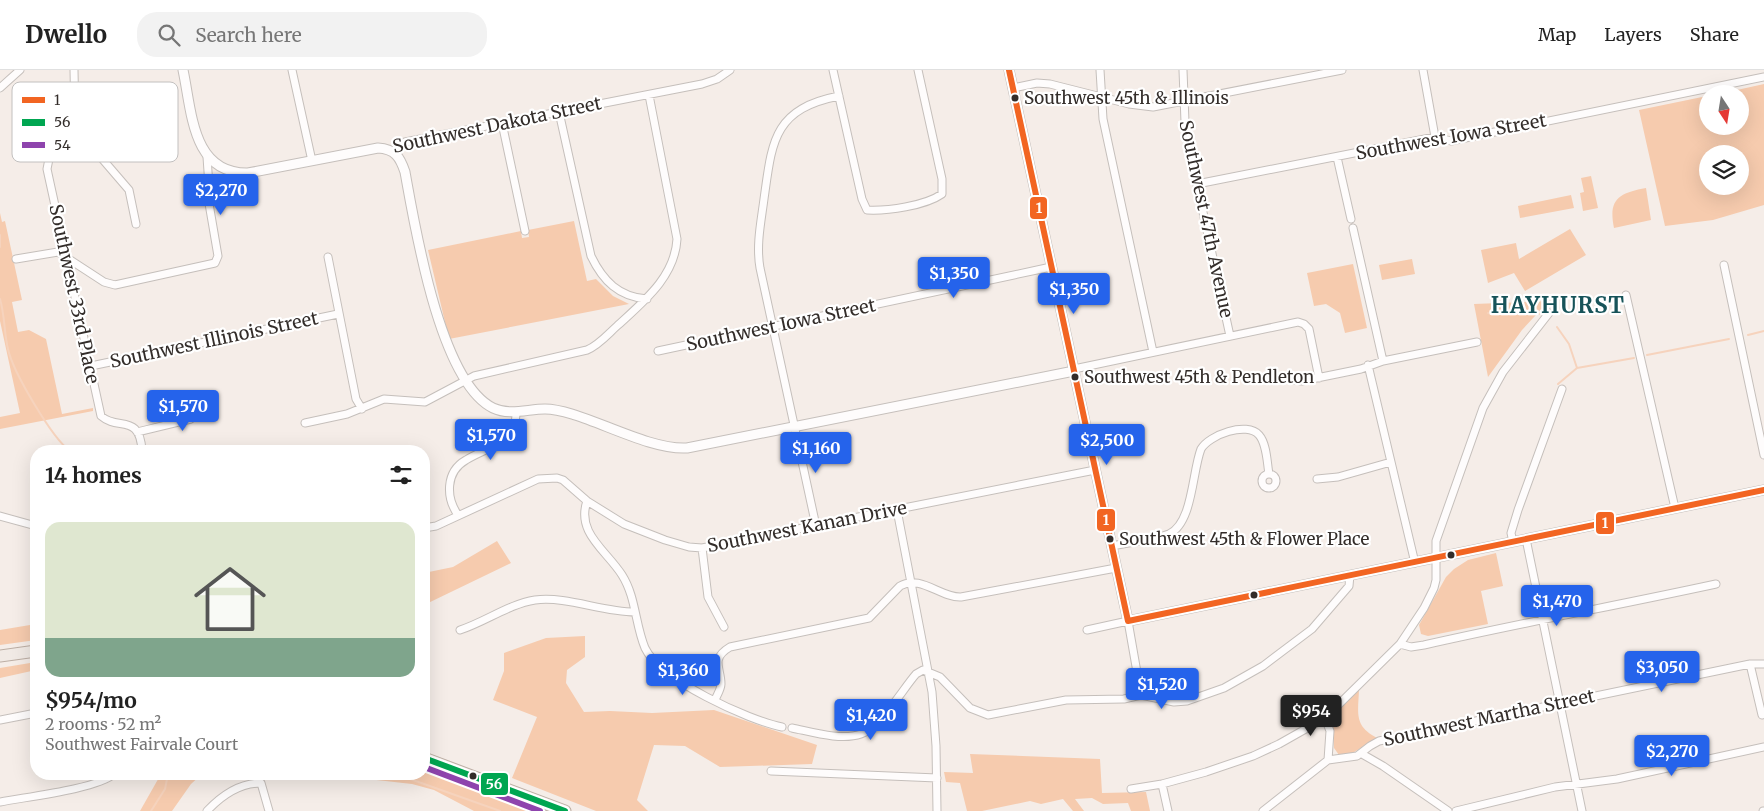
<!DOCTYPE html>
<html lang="en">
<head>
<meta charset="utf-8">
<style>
	body { margin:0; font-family:Merriweather,serif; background:#f2f2f2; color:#222; height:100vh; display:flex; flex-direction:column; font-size:19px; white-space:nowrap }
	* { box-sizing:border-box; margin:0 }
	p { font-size:16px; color:#767676 }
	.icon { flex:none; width:28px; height:28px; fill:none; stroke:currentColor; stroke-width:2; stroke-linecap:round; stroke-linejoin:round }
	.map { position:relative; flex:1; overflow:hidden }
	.sheet { position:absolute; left:30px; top:375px; width:400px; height:335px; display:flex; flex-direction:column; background:#fff; border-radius:20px; box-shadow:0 5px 20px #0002 }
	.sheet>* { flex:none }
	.needle { width:32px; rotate:168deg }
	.fabs { position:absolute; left:1699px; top:15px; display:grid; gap:10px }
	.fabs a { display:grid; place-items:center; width:50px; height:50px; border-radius:50%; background:#fff; box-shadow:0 5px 20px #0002; font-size:25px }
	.price { position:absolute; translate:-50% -42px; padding:0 11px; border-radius:5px; background:#2563eb; color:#fff; font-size:16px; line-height:32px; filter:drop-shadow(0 1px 2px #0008) }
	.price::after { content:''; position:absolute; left:50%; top:30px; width:15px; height:11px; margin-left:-8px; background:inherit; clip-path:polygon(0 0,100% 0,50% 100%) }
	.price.current { background:#222; color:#fff }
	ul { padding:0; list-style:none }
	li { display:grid; align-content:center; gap:10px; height:265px; padding:0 15px }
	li+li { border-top:1px solid #e0e0e0 }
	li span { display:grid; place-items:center; height:155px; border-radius:15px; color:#555 }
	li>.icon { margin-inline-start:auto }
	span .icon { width:90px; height:90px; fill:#fffc; stroke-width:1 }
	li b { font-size:21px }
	h2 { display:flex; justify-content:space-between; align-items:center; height:60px; padding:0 15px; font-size:21px }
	header { display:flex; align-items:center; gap:30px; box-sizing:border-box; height:70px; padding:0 25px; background:#fff; border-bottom:1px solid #e0e0e0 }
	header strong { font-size:24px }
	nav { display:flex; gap:28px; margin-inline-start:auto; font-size:18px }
	.search { width:350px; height:45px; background:#f2f2f2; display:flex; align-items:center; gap:12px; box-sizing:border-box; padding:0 18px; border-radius:20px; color:#767676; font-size:19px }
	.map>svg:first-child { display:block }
	.green { fill:#f6cbae; fill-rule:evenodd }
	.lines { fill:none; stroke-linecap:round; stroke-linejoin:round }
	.stream { stroke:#f6d3bd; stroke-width:2 }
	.minor-casing { stroke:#c5bfbb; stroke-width:9 }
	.tertiary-casing { stroke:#c5bfbb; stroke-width:11 }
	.primary-casing { stroke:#bcaea4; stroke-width:13 }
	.minor { stroke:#fefcfc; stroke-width:7 }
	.tertiary { stroke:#fefcfc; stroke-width:9 }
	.primary { stroke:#f1eae5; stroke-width:11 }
	.bus-1-casing { stroke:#fff; stroke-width:10 }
	.bus-2-casing { stroke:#fff; stroke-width:10 }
	.bus-3-casing { stroke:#fff; stroke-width:10 }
	.bus-1 { stroke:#f26522; stroke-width:6 }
	.bus-2 { stroke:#00a651; stroke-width:6 }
	.bus-3 { stroke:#8e44ad; stroke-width:6 }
	.bus-dot { fill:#332d2a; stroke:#fff; stroke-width:2 }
	.labels { text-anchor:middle; stroke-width:4.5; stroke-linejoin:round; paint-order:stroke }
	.bus-label { font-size:17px; fill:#332d2a; stroke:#fff; text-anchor:start }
	.street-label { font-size:18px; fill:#332d2a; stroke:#fff }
	.district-label { font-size:22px; font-weight:bold; letter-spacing:1px; fill:#175359; stroke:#fff }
	.key { fill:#fff; stroke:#c2c0bf; stroke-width:1 }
	.key-label { font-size:14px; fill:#332d2a }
	.line-badge { stroke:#fff; stroke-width:2 }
	.badge-label { font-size:14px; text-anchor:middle; font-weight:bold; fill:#fff }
</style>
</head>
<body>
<header>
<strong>Dwello</strong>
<div class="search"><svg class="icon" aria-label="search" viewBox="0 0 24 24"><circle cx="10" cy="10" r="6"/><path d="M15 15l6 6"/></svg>Search here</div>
<nav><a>Map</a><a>Layers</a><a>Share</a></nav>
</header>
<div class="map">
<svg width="1764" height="741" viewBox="0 0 1764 741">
	<rect width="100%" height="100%" fill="#f5ede8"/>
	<!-- green -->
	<path class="green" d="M1764,14V135L1713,150L1665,156L1639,40L1707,26L1708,56H1740V24H1719ZM1708,84H1740V116H1708Z
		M1591,106L1598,138L1583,141L1580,123L1584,122L1581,108Z
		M1646,118L1651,150L1614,158C1608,129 1619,123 1646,118Z
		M1571,125L1574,138L1520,148L1518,136Z
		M0,143L2,152L5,151L22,230L12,232L18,262L29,260L46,269L62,344L93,338V341L0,359V347L20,343L0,251Z
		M574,151L587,211L596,209L613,226L629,234L449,269L428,180L521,161L522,168L529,167L528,160Z
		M1570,159L1586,185L1525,221L1514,203L1488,213L1481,180L1516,173L1519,189Z
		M1412,189L1415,204L1382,210L1379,195Z
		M1353,194L1367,258L1345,263L1340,243L1326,234L1314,236L1307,203Z
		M1549,231L1522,260L1488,307L1474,234Z
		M497,471L511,493L424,535V503L453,497Z
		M1496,483L1503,516L1481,521L1488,554L1428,566L1421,564L1419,555L1446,507L1454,499L1468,490Z
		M36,554V570L0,575V560Z
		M585,566V587L567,600L566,613L584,642L610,641L652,643L714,640L817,675L812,694L720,697L685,676L654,675L637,730L648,741H596L512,708L537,647L493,630L504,601V583L546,568Z
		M36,592V600L0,608V598Z
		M1359,620C1358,644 1354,656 1377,668L1351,684L1339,685L1334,678L1333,656L1336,642L1342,634Z
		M970,684L1100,689L1102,723L1146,722L1150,741H1131L1128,733L1103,734L1092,728L1075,729L1084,741H1073L1063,729L1041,734L1030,731L982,741H967L960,713L946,712L944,702L973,703Z
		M424,700L532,741H474L434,720L412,714L341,706L340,704H424Z
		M161,704H202L191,714L172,741H140Z"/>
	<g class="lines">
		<!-- stream -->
		<path class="stream" d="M0,165V177
			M0,229C5,246 4,263 8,279C13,302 52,368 70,381
			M1488,243C1501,247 1512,241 1524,244L1529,241L1541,244
			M1557,257L1569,274L1577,298
			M1748,265L1764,261
			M1647,285L1729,269
			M1558,314L1577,298L1634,288
			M396,704L500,741
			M151,741L165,719L168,704"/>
		<!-- minor casing -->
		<g class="minor-casing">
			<path id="minor" d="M74,0L75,50L92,77L129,120L136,154
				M292,0L312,91
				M833,0L862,129L867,140C887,141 925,136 942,124V109L918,0
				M1100,0L1103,49L1153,282
				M1183,0L1185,52L1189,78L1230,266
				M1423,0L1435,67
				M0,18L20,0
				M1013,18L1037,13L1050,14L1129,34L1153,37L1342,0
				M559,42L591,186C603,211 619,227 647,229
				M75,50C58,67 51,75 47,99L101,346C118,361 140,343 142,381
				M502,53L525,161
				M393,81L405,72L702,14L717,9L730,0
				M207,87L209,116
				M1337,87L1351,149
				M1197,114L1435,67L1451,71L1470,67L1764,7
				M1353,158L1383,291
				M328,187L356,329L362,339
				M16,189L58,182L104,212L115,215L215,193L218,186L207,122L209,116L230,110L240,103
				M1724,195L1764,385
				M1626,225L1675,438
				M658,281L1051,197
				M1368,295L1415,493
				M91,296L338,244
				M1074,299L1298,252L1304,254L1309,259L1319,308
				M1294,310L1302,311L1361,299L1383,291L1477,272
				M305,353L347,344L384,329L425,332L474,306L587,280C599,275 608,264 617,256C643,232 675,207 677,169L649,25
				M137,362L191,349L197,329
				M1262 411a7 7 0 1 1 14 0a7 7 0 1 1-14 0Z
				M1317,409L1338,407L1391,392
				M587,431C576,463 606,480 622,505C636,527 635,554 645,578C660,610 748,650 782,657
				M897,440L932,622L936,676L937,741
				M458,445C446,428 445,402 466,390C487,377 517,373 516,342
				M0,446L36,456
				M816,456L760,198C756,175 761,152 764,129C772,72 773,39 839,26
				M424,458L436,456L538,409L557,408L563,410L587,431L624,454L665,470L689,477L702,478L1095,400
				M1526,469L1582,741
				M1513,472L1511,463L1518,440L1562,319
				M1112,476C1130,472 1151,471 1169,464C1193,453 1192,402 1201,379C1209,365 1247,351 1259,365C1267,374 1267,393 1269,404
				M702,478L708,527L724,557
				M460,560C485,552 509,534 535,530C568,526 601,542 635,542
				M1087,560L1128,551L1141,625
				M1400,574L1411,577L1424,575C1521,553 1619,535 1716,514
				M1750,594L1762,645
				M715,630C717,625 721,619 721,614C721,598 710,589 730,577L869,548L900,516C920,504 941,528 961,527L1116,498
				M1325,648L1330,661L1328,690
				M0,650L36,643
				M792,658C812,662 841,671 861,664C881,657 902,620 916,604L923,600L940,607L970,638L988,645L1066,630L1124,629L1141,625L1174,632L1187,631L1224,618L1263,596L1312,559L1349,516L1350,505
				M1362,684L1383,696L1448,741
				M771,701L937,708
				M1162,714L1168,741
				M1131,719L1162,714L1206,702L1253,686L1279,674L1325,648L1400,574L1424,538L1434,518L1436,510V471L1483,338L1503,302L1549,243
				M0,732C25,727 97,719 114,704
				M207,741C221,726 240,713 261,713L269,741
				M1263,741L1328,690L1357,686L1370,676L1379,671L1750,594H1764
				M1456,741L1555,717L1617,709L1764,677
				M1763,741H1764"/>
		</g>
		<!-- tertiary casing -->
		<g class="tertiary-casing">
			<path id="tertiary" d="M183,0C192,42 192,104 248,103L378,78C395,79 400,87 405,102C415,157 440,312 493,338C510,346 528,339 545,339C556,339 565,342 575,345C607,355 655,380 687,378L1069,302L1074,299
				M1009,0L1128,551L1764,420"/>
		</g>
		<!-- primary casing -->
		<g class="primary-casing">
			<path id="primary" d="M0,586L36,581
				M424,688L565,741"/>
		</g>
		<!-- minor -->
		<use href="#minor" class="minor"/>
		<!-- tertiary -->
		<use href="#tertiary" class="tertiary"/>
		<!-- primary -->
		<use href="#primary" class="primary"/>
		<!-- bus-1 casing -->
		<g class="bus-1-casing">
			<path id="bus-1" d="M1009,0L1128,551
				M1128,551L1764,420"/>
		</g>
		<!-- bus-2 casing -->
		<g class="bus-2-casing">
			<path id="bus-2" d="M424,688L565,741"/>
		</g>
		<!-- bus-3 casing -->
		<g class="bus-3-casing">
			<path id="bus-3" d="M424,697L540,741"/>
		</g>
		<!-- bus-1 -->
		<use href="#bus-1" class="bus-1"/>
		<!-- bus-2 -->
		<use href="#bus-2" class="bus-2"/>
		<!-- bus-3 -->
		<use href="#bus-3" class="bus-3"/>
	</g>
	<!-- markers -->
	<g class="bus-dot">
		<circle cx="1015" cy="28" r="4.5"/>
		<circle cx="1075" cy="307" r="4.5"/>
		<circle cx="1110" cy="469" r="4.5"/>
		<circle cx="1451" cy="485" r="4.5"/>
		<circle cx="1254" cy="525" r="4.5"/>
		<circle cx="473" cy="706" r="4.5"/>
	</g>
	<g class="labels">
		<!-- bus labels -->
		<g class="bus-label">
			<text x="1024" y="34">Southwest 45th &amp; Illinois</text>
			<text x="1084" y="313">Southwest 45th &amp; Pendleton</text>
			<text x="1119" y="475">Southwest 45th &amp; Flower Place</text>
		</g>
		<!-- street labels -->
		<g class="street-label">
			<text transform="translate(497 55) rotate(-12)" y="6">Southwest Dakota Street</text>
			<text transform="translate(1451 67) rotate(-10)" y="6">Southwest Iowa Street</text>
			<text transform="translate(1206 149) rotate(78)" y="6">Southwest 47th Avenue</text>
			<text transform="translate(74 224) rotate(78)" y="6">Southwest 33rd Place</text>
			<text transform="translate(781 255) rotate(-12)" y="6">Southwest Iowa Street</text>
			<text transform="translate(214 270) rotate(-12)" y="6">Southwest Illinois Street</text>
			<text transform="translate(807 457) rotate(-11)" y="6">Southwest Kanan Drive</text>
			<text transform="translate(1489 648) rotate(-12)" y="6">Southwest Martha Street</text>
		</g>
		<!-- district labels -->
		<g class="district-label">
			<text x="1558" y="243">HAYHURST</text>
		</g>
	</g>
	<!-- legend -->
	<rect x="12" y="12" width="166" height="80" rx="8" class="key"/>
	<rect x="22" y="27" width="23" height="6" fill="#f26522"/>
	<rect x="22" y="49" width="23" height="7" fill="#00a651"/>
	<rect x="22" y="72" width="23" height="6" fill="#8e44ad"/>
	<g class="key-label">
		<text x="54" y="35">1</text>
		<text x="54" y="57">56</text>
		<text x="54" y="80">54</text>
	</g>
	<g class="line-badge">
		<rect x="1029" y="126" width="19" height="24" rx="5" fill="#f26522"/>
		<rect x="1096" y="438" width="20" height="24" rx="5" fill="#f26522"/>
		<rect x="1595" y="441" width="20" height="24" rx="5" fill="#f26522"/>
		<rect x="480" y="702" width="29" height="24" rx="5" fill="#00a651"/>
	</g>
	<g class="badge-label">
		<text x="1039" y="143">1</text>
		<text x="1106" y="455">1</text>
		<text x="1605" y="458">1</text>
		<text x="494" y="719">56</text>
	</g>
</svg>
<div class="fabs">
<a><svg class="needle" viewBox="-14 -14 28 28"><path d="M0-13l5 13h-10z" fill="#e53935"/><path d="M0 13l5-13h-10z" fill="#767676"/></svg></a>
<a><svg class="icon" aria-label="layers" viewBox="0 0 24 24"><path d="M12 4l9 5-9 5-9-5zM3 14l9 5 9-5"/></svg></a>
</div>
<b class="price" style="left:221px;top:146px">$2,270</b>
<b class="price" style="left:954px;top:229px">$1,350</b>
<b class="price" style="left:1074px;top:245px">$1,350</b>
<b class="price" style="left:183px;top:362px">$1,570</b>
<b class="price" style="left:491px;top:391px">$1,570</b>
<b class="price" style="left:1107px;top:396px">$2,500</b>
<b class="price" style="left:816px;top:404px">$1,160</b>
<b class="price" style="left:1557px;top:557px">$1,470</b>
<b class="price" style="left:1662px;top:623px">$3,050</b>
<b class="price" style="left:683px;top:626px">$1,360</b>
<b class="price" style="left:1162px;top:640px">$1,520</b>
<b class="price current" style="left:1311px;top:667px">$954</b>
<b class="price" style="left:871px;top:671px">$1,420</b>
<b class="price" style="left:1672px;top:707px">$2,270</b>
<section class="sheet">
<h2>14 homes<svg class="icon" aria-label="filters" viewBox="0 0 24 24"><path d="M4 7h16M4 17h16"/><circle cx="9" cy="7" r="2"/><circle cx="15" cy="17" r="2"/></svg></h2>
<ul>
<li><span style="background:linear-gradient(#dfe7d0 75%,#7fa58c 0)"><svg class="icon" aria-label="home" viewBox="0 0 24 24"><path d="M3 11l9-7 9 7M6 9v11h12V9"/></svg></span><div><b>$954/mo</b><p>2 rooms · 52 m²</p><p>Southwest Fairvale Court</p></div></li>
</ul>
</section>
</div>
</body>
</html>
